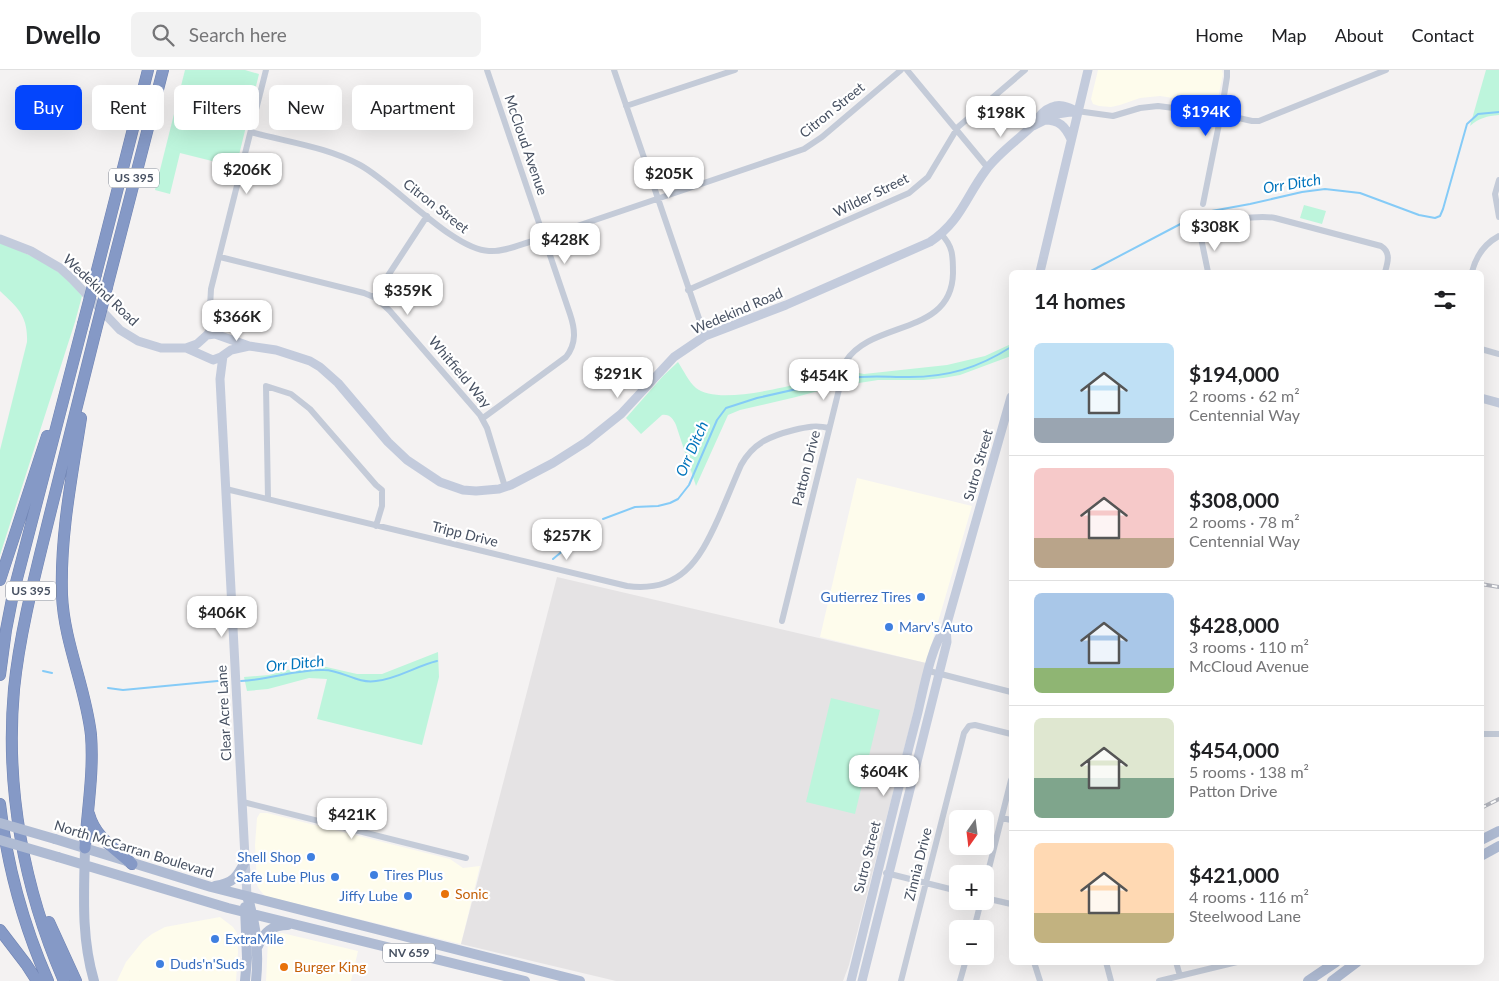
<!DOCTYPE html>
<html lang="en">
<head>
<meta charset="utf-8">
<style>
	body { margin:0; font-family:Lato,sans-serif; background:#f2f2f2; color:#202124; height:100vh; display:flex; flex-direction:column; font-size:19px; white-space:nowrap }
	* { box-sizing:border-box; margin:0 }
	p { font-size:16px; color:#757577 }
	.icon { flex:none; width:28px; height:28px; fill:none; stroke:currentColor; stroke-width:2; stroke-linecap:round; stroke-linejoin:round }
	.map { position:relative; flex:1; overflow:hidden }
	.drawer { position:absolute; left:1009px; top:200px; width:475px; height:695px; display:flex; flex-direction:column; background:#fff; border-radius:8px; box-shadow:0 5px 20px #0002 }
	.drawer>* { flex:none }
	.guide { position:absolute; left:15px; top:15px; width:475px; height:45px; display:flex; gap:10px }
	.needle { width:32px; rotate:194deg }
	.controls { position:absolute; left:949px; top:740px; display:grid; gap:10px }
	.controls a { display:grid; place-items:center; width:45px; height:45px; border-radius:8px; background:#fff; box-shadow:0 5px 20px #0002; font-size:25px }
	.price { position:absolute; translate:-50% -42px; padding:0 11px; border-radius:10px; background:#fff; color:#222; font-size:16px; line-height:32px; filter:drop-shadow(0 1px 2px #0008) }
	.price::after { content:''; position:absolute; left:50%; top:30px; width:15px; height:11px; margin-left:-8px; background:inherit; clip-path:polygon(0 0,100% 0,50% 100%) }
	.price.selected { background:#0445fc; color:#fff }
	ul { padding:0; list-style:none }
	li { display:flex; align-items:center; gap:15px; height:125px; padding:0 25px }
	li+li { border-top:1px solid #e0e0e0 }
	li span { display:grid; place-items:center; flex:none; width:140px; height:100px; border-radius:8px; color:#555 }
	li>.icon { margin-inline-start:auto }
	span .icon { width:60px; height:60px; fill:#fffc; stroke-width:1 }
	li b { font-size:21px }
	h2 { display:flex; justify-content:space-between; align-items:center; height:60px; padding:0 25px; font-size:21px }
	.pill { padding:0 18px; border-radius:8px; background:#fff; box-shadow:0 5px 20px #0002; font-size:18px; line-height:45px }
	.pill.selected { background:#0445fc; color:#fff }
	header { display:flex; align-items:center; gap:30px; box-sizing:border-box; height:70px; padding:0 25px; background:#fff; border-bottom:1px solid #e0e0e0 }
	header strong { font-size:24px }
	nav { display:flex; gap:28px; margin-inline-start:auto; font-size:18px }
	.search { width:350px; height:45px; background:#f2f2f2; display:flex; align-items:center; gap:12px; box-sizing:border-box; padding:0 18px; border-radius:8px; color:#757577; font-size:19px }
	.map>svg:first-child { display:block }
	.commercial { fill:#fefcec }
	.education { fill:#e5e3e4 }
	.green { fill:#bdf5dc }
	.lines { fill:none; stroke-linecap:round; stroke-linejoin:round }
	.stream { stroke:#85cbf7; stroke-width:2 }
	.highway-casing { stroke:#6f83b2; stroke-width:12 }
	.street { stroke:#c4cbd8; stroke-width:6 }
	.secondary { stroke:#c3cbdc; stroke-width:9 }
	.primary { stroke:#afbbd3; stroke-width:10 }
	.highway { stroke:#8599c6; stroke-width:11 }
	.rail-casing { stroke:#b3b5bd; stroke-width:4 }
	.rail { stroke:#fff; stroke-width:2; stroke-dasharray:5.5; stroke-linecap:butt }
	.highway-bridge-casing { stroke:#6f83b2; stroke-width:12; stroke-linecap:butt }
	.primary-bridge { stroke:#afbbd3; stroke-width:10 }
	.highway-bridge { stroke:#8599c6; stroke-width:11 }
	.shop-dot { fill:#3f7fe0; stroke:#fff; stroke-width:2 }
	.food-dot { fill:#e8710a; stroke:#fff; stroke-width:2 }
	.labels { text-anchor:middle; stroke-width:4.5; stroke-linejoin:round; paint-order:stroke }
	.shield { fill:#fff; stroke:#7e8591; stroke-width:1 }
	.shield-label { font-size:12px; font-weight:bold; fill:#475162 }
	.street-label { font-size:14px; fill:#475162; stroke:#fff }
	.shop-label { font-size:14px; fill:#366cbe; stroke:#fff; text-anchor:end }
	.food-label { font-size:14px; fill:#c56008; stroke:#fff; text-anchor:start }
	.water-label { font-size:15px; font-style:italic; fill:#0074bc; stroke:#fff }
</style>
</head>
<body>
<header>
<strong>Dwello</strong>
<div class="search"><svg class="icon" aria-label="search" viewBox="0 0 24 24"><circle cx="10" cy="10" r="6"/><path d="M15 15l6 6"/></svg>Search here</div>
<nav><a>Home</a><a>Map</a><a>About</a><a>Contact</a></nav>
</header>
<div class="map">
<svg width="1499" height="911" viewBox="0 0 1499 911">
	<rect width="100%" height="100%" fill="#f4f2f2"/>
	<!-- commercial -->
	<path class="commercial" d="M1098,0H1222L1223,4L1217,33L1213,34L1160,26L1140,28L1120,35L1111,37L1099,36L1093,34L1091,29Z
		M857,408L972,436L926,593L820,567Z
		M260,743H267L450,789L463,798L480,796L461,874L265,826L259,819L257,815L255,775L257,748Z
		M220,847L233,857L237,863L238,882L236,911H117L126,892L143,871L152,864L165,857Z
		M282,863L358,881L351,911H266L268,871L274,864Z"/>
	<!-- education -->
	<path class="education" d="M557,507L926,593L849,895L843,911H616L461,874Z"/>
	<!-- green -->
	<path class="green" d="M185,0H245L259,4L236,97L180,83L170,124L155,120Z
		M1486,0H1499V45C1487,46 1479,48 1470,56Z
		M1304,135L1326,141L1322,154L1300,148Z
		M0,173C21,181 46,191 63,206C70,212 76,219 82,226L75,252L0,485V380L27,272C28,246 18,238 0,221Z
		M1011,274V286L960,305L943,308L923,310H878L859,313H844L848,301L864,304L947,295L985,286Z
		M678,292C684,301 688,311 696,318C720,338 807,311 836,304L833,317L796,327L740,340L728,345L696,416L676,355C673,349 670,344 662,345L641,364L626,348L663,306Z
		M438,582L439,607L422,675L317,649L327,609L309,608L268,619L247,621L244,607L269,605L295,598L309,596H322L357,604H382Z
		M831,628L880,640L855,744L806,732Z"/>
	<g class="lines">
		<!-- stream -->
		<path class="stream" d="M1089,202L1188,150L1206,142L1250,134L1302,122L1325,119L1360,123L1419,145L1435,148L1440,146L1443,139L1467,54L1478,44L1499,42
			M847,308C870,305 887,307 909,307C948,307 978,298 1011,277
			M603,449L635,437L658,436L670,433L678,429L689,415L717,350L726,338L757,328L832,311
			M553,489L596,453
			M43,601L52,603
			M241,611C269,610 296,599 324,600C342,600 357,614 376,611C397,609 416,596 437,591
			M108,618L123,620L228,610"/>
		<!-- highway casing -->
		<g class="highway-casing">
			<path id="highway" d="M96,204L148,0
				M107,217L163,0
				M81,348C72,406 60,466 62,525C64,573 86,618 91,665C94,703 87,741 85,778
				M0,510L47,366
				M0,605L6,560L13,524L83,254
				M0,734C7,796 23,854 48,911
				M89,744C95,767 115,779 132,794
				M49,852L76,911
				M0,860L26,894L37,911
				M64,911C24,819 5,719 14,619C20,561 35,505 49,448C64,387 79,326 95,264"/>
		</g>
		<!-- street -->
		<path class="street" d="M614,0L705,266
			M907,0L988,98
			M626,36L735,0
			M1077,41L1113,46L1140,38L1158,36L1221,44L1252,51H1259L1386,0
			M251,62C287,72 327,77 360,95C395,114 453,180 489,181C505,182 521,174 536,170L804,79L822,67L901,0
			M1499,110L1495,124L1499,147
			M1203,134L1221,44L1227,7V0
			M220,187L364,223L376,228L390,241L480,345L487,358L505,417
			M1208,202L1201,168L1203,159C1217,150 1259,145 1275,148L1381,176C1391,182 1388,192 1385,202
			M1472,202C1476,186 1484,174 1499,166
			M688,220L909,123L928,107L958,57L1025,0
			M374,227L427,146
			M207,265L209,255L211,219L266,0
			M1481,279L1499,284
			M483,348L566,287C577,273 575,259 570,244L487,0
			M226,419L627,516C680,523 699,491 718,449C726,431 733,413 741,395C753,373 770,366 794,360C806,357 816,355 829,358
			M268,429L266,316L291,324L310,339L376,415L382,420V436L376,456
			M782,551L846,291C872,250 952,266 953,203C953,186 953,176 941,164
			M929,601L1011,622
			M1481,664H1499
			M243,732L466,788
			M1002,748L1011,750
			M886,803L958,821
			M985,814L1011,710
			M985,828L1011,834
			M974,859L981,831
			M1034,892L1040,911
			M1106,892L1111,911
			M1176,892L1180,906
			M901,911L964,663L969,656L975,655L1011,664
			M960,911L967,886
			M1159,911L1237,892"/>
		<!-- secondary -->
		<path class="secondary" d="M1045,50C1059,50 1065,56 1071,69
			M1033,56L1057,44L1077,41
			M0,169L31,181L60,198L72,209L120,260L138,271L161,278H186L197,274L207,265L215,264L249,276L276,280L310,291L320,297L338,313L388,372L407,390L440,412L463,420L476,421L499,419L511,415L553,393L586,372L621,344L674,287L705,266L786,235L930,172C961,151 965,128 986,100C998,84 1015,72 1030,58C1037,51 1041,41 1052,37C1061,33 1069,38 1077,41
			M1040,202L1088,0
			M186,278L213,290L221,287L231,280L249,276
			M223,286L220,309L247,826
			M1481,328L1499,333
			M851,911C873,823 894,734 917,646C923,622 931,575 946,557
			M862,911L947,572L946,557L1011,327"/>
		<!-- primary -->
		<path class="primary" d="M55,769L211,817L580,911
			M1481,770L1499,761
			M85,778C84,824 81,867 94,911
			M1481,786L1499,776
			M58,787L228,838L525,911
			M215,816C234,813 237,807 246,790
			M247,826C257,855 259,881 256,911
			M258,876C264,862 272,855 288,855
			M245,911L247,888L245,837
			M1308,911L1336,892
			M1332,911L1357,892"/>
		<!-- highway -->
		<use href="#highway" class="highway"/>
		<!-- rail casing -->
		<g class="rail-casing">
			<path id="rail" d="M1481,514L1499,517
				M1481,738L1499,729"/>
		</g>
		<!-- rail -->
		<use href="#rail" class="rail"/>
		<!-- highway-bridge casing -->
		<g class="highway-bridge-casing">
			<path id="highway-bridge" d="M83,254L96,204
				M95,264L107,217"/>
		</g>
		<!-- primary-bridge -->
		<path class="primary-bridge" d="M0,753L55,769
			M0,770L58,787"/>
		<!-- highway-bridge -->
		<use href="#highway-bridge" class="highway-bridge"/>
	</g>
	<!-- markers -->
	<g class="shop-dot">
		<circle cx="921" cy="527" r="5"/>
		<circle cx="889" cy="557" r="5"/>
		<circle cx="311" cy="787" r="5"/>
		<circle cx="374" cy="805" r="5"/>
		<circle cx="335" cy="807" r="5"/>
		<circle cx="408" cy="826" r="5"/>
		<circle cx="215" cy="869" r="5"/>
		<circle cx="160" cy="894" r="5"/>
	</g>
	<g class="food-dot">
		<circle cx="445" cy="824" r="5"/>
		<circle cx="284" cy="897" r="5"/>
	</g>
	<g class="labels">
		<!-- shield labels -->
		<g class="shield">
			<rect x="109" y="98.5" width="50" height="19" rx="4"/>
			<rect x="6" y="511.5" width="50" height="19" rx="4"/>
			<rect x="383" y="873.5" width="52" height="19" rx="4"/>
		</g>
		<g class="shield-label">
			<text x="134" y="112">US 395</text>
			<text x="31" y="525">US 395</text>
			<text x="409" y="887">NV 659</text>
		</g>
		<!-- street labels -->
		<g class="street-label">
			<text transform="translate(832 40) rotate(-39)" y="5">Citron Street</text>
			<text transform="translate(526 75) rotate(71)" y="5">McCloud Avenue</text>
			<text transform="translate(871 125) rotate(-26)" y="5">Wilder Street</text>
			<text transform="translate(436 136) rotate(38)" y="5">Citron Street</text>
			<text transform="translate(101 220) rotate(43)" y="5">Wedekind Road</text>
			<text transform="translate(737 241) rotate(-23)" y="5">Wedekind Road</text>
			<text transform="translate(460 302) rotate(50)" y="5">Whitfield Way</text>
			<text transform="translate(978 395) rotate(-74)" y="5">Sutro Street</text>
			<text transform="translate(806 398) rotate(-76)" y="5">Patton Drive</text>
			<text transform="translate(465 464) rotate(14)" y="5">Tripp Drive</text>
			<text transform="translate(224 643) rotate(-93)" y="5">Clear Acre Lane</text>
			<text transform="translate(134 779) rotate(17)" y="5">North McCarran Boulevard</text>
			<text transform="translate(867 787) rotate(-76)" y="5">Sutro Street</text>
			<text transform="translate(918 794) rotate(-76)" y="5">Zinnia Drive</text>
		</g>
		<!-- shop labels -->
		<g class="shop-label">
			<text x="911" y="532">Gutierrez Tires</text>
			<text x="899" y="562" text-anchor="start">Marv's Auto</text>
			<text x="301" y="792">Shell Shop</text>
			<text x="384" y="810" text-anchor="start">Tires Plus</text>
			<text x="325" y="812">Safe Lube Plus</text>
			<text x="398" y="831">Jiffy Lube</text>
			<text x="225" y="874" text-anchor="start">ExtraMile</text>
			<text x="170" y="899" text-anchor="start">Duds'n'Suds</text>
		</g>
		<!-- food labels -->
		<g class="food-label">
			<text x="455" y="829">Sonic</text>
			<text x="294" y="902">Burger King</text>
		</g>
		<!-- water labels -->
		<g class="water-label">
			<text transform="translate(1292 114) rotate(-9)" y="5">Orr Ditch</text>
			<text transform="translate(692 379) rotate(-66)" y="5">Orr Ditch</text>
			<text transform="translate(295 594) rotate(-6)" y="5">Orr Ditch</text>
		</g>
	</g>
</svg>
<div class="controls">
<a><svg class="needle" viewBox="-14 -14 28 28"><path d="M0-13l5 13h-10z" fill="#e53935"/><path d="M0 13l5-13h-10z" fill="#757577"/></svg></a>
<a>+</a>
<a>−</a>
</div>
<b class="price selected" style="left:1206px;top:67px">$194K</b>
<b class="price" style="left:1001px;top:68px">$198K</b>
<b class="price" style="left:247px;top:125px">$206K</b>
<b class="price" style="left:669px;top:129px">$205K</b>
<b class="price" style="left:1215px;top:182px">$308K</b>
<b class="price" style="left:565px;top:195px">$428K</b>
<b class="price" style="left:408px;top:246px">$359K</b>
<b class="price" style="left:237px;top:272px">$366K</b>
<b class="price" style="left:618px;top:329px">$291K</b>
<b class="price" style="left:824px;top:331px">$454K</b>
<b class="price" style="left:567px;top:491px">$257K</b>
<b class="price" style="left:222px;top:568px">$406K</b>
<b class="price" style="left:884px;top:727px">$604K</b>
<b class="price" style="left:352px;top:770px">$421K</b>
<div class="guide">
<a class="pill selected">Buy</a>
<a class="pill">Rent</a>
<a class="pill">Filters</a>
<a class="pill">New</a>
<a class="pill">Apartment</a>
</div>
<section class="drawer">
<h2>14 homes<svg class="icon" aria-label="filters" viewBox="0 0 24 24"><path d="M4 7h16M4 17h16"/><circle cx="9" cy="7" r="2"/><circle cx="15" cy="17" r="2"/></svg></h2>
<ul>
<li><span style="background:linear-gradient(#bfe0f5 75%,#9aa5b1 0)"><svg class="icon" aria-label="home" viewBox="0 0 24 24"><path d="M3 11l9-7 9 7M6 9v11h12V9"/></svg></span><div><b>$194,000</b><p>2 rooms · 62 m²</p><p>Centennial Way</p></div></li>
<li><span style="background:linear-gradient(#f6c9c9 70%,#b9a48a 0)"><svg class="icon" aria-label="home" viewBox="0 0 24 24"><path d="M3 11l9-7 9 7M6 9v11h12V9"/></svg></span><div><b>$308,000</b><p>2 rooms · 78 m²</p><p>Centennial Way</p></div></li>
<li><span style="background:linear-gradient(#a9c7e8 75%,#8fb573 0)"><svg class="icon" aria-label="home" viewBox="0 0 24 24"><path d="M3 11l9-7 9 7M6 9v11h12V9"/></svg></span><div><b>$428,000</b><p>3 rooms · 110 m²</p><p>McCloud Avenue</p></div></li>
<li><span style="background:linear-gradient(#dfe7d0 60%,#7fa58c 0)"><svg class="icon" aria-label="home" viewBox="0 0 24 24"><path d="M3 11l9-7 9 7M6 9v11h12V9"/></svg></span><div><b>$454,000</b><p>5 rooms · 138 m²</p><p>Patton Drive</p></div></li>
<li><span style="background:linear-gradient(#ffd9b3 70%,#c2b280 0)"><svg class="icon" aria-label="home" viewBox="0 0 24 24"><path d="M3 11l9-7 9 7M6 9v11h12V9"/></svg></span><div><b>$421,000</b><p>4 rooms · 116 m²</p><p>Steelwood Lane</p></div></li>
</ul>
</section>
</div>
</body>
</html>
